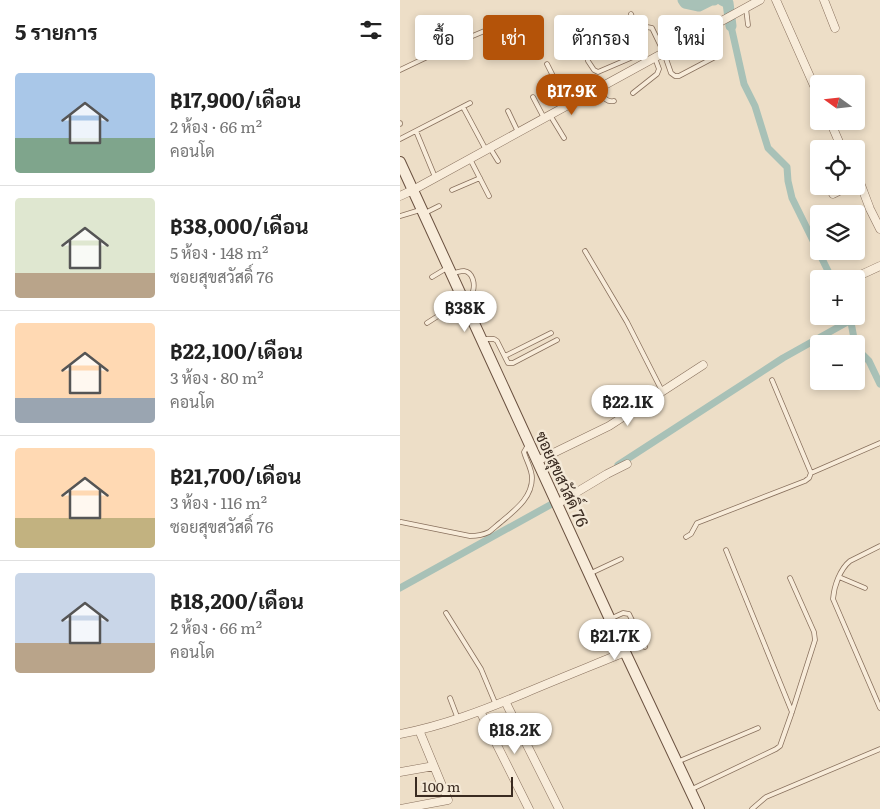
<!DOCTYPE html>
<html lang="th">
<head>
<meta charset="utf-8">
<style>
	body { margin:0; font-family:Literata,Sarabun,serif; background:#f6f6f6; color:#222; height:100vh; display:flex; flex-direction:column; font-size:19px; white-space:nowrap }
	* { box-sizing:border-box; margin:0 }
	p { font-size:16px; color:#767676 }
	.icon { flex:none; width:28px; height:28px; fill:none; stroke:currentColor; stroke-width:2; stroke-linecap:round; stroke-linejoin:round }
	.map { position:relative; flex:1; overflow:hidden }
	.panel { display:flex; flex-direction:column; background:#fff; width:400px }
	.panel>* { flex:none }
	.hud { position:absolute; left:15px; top:15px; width:390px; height:45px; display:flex; gap:10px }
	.needle { width:32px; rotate:285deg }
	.fabs { position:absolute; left:410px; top:75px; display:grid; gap:10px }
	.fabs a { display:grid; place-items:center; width:55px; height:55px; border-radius:5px; background:#fff; box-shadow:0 2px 8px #0003; font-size:25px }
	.scale { position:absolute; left:15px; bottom:12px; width:98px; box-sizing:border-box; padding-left:5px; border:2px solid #392a20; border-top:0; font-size:14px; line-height:18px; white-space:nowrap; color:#392a20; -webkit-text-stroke:4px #f4e9d7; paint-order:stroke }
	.price { position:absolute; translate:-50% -42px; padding:0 11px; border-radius:18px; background:#fff; color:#222; font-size:16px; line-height:32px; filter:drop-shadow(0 1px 2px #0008) }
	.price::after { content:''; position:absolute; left:50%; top:30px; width:15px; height:11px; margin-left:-8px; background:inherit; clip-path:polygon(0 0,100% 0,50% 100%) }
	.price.current { background:#b45309; color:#fff }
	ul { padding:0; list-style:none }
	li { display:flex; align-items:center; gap:15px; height:125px; padding:0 15px }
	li+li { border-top:1px solid #e0e0e0 }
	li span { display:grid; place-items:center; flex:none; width:140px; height:100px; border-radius:5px; color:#555 }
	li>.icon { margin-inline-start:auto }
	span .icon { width:60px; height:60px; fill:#fffc; stroke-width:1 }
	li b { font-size:21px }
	h2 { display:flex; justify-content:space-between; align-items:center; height:60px; padding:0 15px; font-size:21px }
	.pill { padding:0 18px; border-radius:5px; background:#fff; box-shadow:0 2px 8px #0003; font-size:18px; line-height:45px }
	.pill.current { background:#b45309; color:#fff }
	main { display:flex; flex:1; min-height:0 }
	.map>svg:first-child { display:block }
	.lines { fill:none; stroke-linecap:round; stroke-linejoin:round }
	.canal { stroke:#a8c1b7; stroke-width:7 }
	.river { stroke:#a8c1b7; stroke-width:11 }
	.lane-casing { stroke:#88705d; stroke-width:5.5 }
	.street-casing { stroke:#88705d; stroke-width:9 }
	.secondary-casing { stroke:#6a5140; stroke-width:12 }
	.lane { stroke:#f8ecda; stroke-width:4 }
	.street { stroke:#f8ecda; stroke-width:8 }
	.secondary { stroke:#f8ecda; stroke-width:10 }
	.labels { text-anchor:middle; stroke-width:5; stroke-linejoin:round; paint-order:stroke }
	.street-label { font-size:16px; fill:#392a20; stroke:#f4e9d7 }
</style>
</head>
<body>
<main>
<section class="panel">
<h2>5 รายการ<svg class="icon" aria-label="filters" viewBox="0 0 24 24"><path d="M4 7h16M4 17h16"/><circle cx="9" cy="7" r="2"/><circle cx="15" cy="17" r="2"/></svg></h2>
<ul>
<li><span style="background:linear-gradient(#a9c7e8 65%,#7fa58c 0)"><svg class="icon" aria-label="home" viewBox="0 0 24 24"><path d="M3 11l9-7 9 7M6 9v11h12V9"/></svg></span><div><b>฿17,900/เดือน</b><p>2 ห้อง · 66 m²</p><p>คอนโด</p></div></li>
<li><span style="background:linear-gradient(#dfe7d0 75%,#b9a48a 0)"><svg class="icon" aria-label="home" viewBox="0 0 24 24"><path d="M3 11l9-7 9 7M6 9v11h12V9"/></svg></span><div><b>฿38,000/เดือน</b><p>5 ห้อง · 148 m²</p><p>ซอยสุขสวัสดิ์ 76</p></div></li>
<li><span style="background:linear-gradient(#ffd9b3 75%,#9aa5b1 0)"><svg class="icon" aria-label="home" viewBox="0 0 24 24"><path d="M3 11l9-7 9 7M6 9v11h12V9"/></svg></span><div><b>฿22,100/เดือน</b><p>3 ห้อง · 80 m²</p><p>คอนโด</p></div></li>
<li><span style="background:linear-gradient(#ffd9b3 70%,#c2b280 0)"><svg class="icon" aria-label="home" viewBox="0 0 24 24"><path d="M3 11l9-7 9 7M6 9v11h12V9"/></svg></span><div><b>฿21,700/เดือน</b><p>3 ห้อง · 116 m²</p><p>ซอยสุขสวัสดิ์ 76</p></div></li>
<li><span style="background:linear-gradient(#c9d6e8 70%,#b9a48a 0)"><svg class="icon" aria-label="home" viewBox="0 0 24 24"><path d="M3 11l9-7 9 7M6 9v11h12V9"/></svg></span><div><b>฿18,200/เดือน</b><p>2 ห้อง · 66 m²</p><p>คอนโด</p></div></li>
</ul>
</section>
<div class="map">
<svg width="480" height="809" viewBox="0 0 480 809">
	<rect width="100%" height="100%" fill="#eddec7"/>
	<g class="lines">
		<!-- canal -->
		<path class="canal" d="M331,26L344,84L355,106L368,148L387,167L388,181L392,198L432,279
			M450,317L455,344
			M456,348L469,361L480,384
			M218,465L383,358L451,320
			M0,588L159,500"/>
		<!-- river -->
		<path class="river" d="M283,0L285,3L299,6L311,0H314
			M322,0L328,3L331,26"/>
		<!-- lane casing -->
		<g class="lane-casing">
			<path id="lane" d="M346,8L348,25
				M237,31L247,27L252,28L264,53L271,73L275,76H279L317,56L320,47L314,25
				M188,61L194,70L198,72L240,54L243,47L231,14
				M147,64L168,106
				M0,70L63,40L113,19
				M199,89C203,95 205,103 214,101
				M233,93L257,74L259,69L255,58
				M133,97L144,118
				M63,107L86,150
				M108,111L118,132
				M150,115L164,138
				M0,123V124
				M16,131L35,177
				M0,139L70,103
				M90,148L98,161
				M70,159L89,196
				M52,190L80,178
				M25,213L39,206
				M0,216L20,210
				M185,251L227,322L262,391
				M52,273C55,273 60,271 64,271C73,272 75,284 73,291C72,295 69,299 67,302
				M32,277L47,268
				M27,323L63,300
				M84,339H94L97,341L108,363H113L157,340
				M105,356L151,333
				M411,473L480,443
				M1,522L70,536C76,536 83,535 89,532C93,529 97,525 101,522C115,510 132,498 132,478C132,469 126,460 124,452L128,445
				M286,537L291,534L297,523L405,481L409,478L411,473L372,380
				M480,546L450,561C440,569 434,586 433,599L480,708
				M326,550L392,712
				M189,574L221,559
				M439,577L465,588
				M46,613L81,669L96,705
				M212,618L223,613L229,614L245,647
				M50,698L58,719
				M277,762L358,728
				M290,790L376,749L380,746L392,712L415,640L414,632L390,578
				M352,809L366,797L480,749"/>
		</g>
		<!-- street casing -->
		<g class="street-casing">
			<path id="street" d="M376,0L419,97
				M424,0L435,28
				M430,121L442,149
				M456,172L470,209L480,229
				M433,194L449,186
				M0,196L13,190L360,0
				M454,278L480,266
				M137,461L209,426L303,365
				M157,504L207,474L227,464
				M105,701L159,809
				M80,711L129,809
				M0,734C43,726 84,710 125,693C158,679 191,666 225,652
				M0,772L34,766
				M0,809L48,800L19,730"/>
		</g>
		<!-- secondary casing -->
		<g class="secondary-casing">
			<path id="secondary" d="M0,162L225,652L299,809"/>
		</g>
		<!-- lane -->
		<use href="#lane" class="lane"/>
		<!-- street -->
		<use href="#street" class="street"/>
		<!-- secondary -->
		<use href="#secondary" class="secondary"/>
	</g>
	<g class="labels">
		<!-- street labels -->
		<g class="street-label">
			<text transform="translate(162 479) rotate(65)" y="6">ซอยสุขสวัสดิ์ 76</text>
		</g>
	</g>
</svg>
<div class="fabs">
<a><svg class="needle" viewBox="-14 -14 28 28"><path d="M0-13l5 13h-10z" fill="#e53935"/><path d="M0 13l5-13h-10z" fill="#767676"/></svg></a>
<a><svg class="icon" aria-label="locate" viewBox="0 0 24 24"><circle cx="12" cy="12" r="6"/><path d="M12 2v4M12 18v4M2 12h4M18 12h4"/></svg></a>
<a><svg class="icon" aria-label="layers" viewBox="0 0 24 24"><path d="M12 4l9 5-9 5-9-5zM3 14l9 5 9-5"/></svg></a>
<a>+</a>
<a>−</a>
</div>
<div class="scale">100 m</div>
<b class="price current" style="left:172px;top:116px">฿17.9K</b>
<b class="price" style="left:65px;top:333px">฿38K</b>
<b class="price" style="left:228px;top:427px">฿22.1K</b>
<b class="price" style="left:215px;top:661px">฿21.7K</b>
<b class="price" style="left:115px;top:755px">฿18.2K</b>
<div class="hud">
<a class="pill">ซื้อ</a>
<a class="pill current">เช่า</a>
<a class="pill">ตัวกรอง</a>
<a class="pill">ใหม่</a>
</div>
</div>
</main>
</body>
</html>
